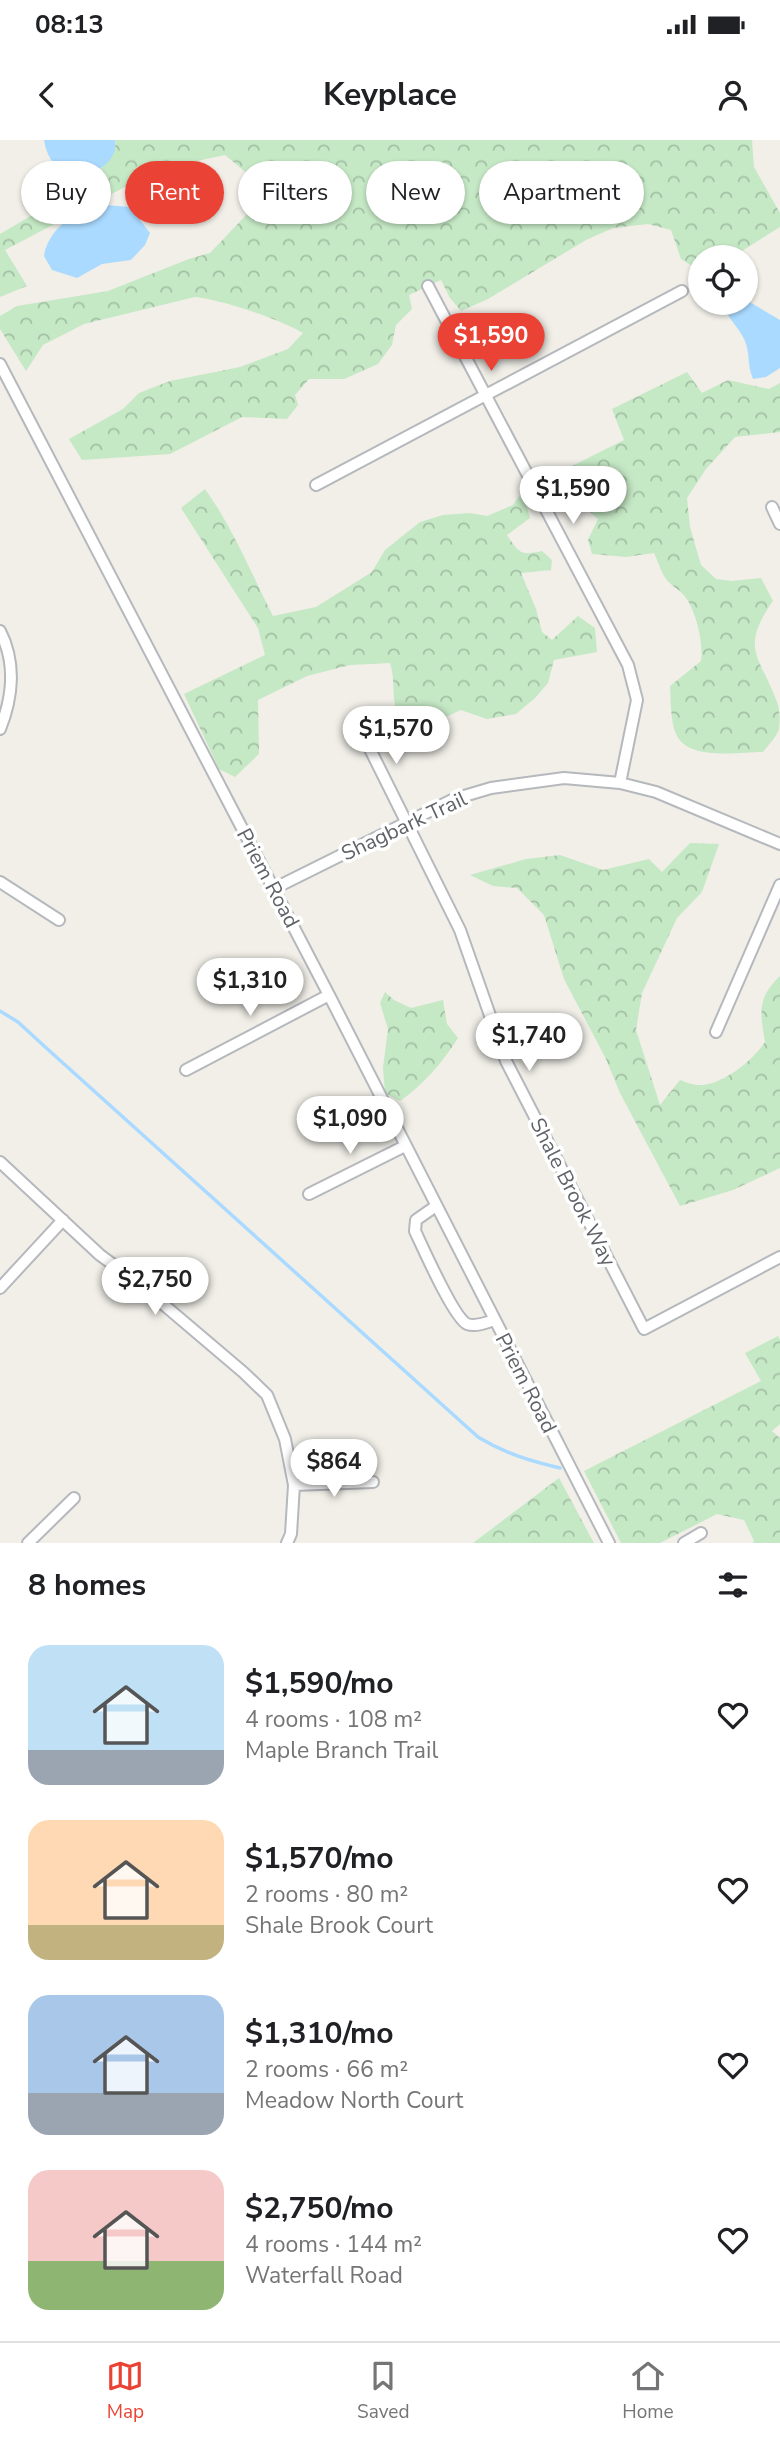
<!DOCTYPE html>
<html lang="en">
<head>
<meta charset="utf-8">
<style>
	body { margin:0; font-family:"Nunito Sans",sans-serif; background:#f6f6f6; color:#202124; height:100vh; display:flex; flex-direction:column; font-size:26px; white-space:nowrap }
	* { box-sizing:border-box; margin:0 }
	p { font-size:23px; color:#757577 }
	.icon { flex:none; width:38px; height:38px; fill:none; stroke:currentColor; stroke-width:2; stroke-linecap:round; stroke-linejoin:round }
	.map { position:relative; height:1403px; overflow:hidden }
	.details { display:flex; flex-direction:column; background:#fff; flex:1 }
	.details>* { flex:none }
	.banner { position:absolute; left:21px; top:21px; width:738px; height:63px; display:flex; gap:14px }
	.fabs { position:absolute; left:688px; top:105px; display:grid; gap:14px }
	.fabs a { display:grid; place-items:center; width:70px; height:70px; border-radius:50%; background:#fff; box-shadow:0 2px 5px #0004; font-size:35px }
	.price { position:absolute; translate:-50% -60px; padding:0 16px; border-radius:24px; background:#fff; color:#222; font-size:23px; line-height:46px; filter:drop-shadow(0 2px 4px #0008) }
	.price::after { content:''; position:absolute; left:50%; top:42px; width:21px; height:16px; margin-left:-10px; background:inherit; clip-path:polygon(0 0,100% 0,50% 100%) }
	.price.current { background:#ea4335; color:#fff }
	ul { padding:0; list-style:none }
	li { display:flex; align-items:center; gap:21px; height:175px; padding:0 28px }
	li span { display:grid; place-items:center; flex:none; width:196px; height:140px; border-radius:21px; color:#555 }
	li>.icon { margin-inline-start:auto }
	span .icon { width:84px; height:84px; fill:#fffc; stroke-width:1 }
	li b { font-size:30px }
	h2 { display:flex; justify-content:space-between; align-items:center; height:84px; padding:0 28px; font-size:30px }
	.chip { padding:0 24px; border-radius:32px; background:#fff; box-shadow:0 2px 5px #0004; font-size:24px; line-height:63px }
	.chip.current { background:#ea4335; color:#fff }
	.status { display:flex; justify-content:space-between; align-items:center; height:49px; padding:0 35px; background:#fff; direction:ltr }
	.status svg { height:19px; fill:currentColor }
	header { display:flex; justify-content:space-between; align-items:center; height:91px; padding:0 28px; background:#fff; font-size:32px; font-weight:700 }
	.dock { display:flex; justify-content:space-around; align-items:center; height:98px; border-top:2px solid #e0e0e0; background:#fff; font-size:19px; color:#757577 }
	.dock a { display:grid; justify-items:center; gap:4px }
	.dock .current { color:#ea4335 }
	.map>svg:first-child { display:block }
	.forest { fill:url(#forest-crowns) }
	.water { fill:#aadaff }
	.lines { fill:none; stroke-linecap:round; stroke-linejoin:round }
	.stream { stroke:#aadaff; stroke-width:3.5 }
	.minor-casing { stroke:#b5b8bc; stroke-width:14 }
	.minor { stroke:#fff; stroke-width:10 }
	.labels { text-anchor:middle; stroke-width:7; stroke-linejoin:round; paint-order:stroke }
	.street-label { font-size:21px; fill:#5f6368; stroke:#fff }
</style>
</head>
<body>
<div class="status"><b>08:13</b><svg viewBox="0 0 49 12"><path d="M0 12V9h3v3zM5 12V6h3v6zM10 12V3h3v9zM15 12V0h3v12zM26 1h20v11H26zM47 4h2v5h-2z"/></svg></div>
<header><svg class="icon" aria-label="back" viewBox="0 0 24 24"><path d="M15 5l-7 7 7 7"/></svg>Keyplace<svg class="icon" aria-label="person" viewBox="0 0 24 24"><circle cx="12" cy="8" r="4"/><path d="M4 21q1-7 8-7t8 7"/></svg></header>
<div class="map">
<svg width="780" height="1403" viewBox="0 0 780 1403">
	<defs>
		<pattern id="forest-crowns" width="20" height="18" patternUnits="userSpaceOnUse" patternTransform="scale(1.75)"><rect width="20" height="18" fill="#c5e8c5"/><path d="M2 6a3 3 0 1 1 6 0M12 15a3 3 0 1 1 6 0" fill="none" stroke="#a3c0a4"/></pattern>
	</defs>
	<rect width="100%" height="100%" fill="#f1efe8"/>
	<!-- forest -->
	<path class="forest" d="M115,0H752L754,27L780,73V87L742,111L743,117H700V131L681,119L671,90L648,84L613,88L586,100L488,159L461,171L450,158L441,140L409,155L412,169L396,185L392,205L378,224L344,239H309L295,255L298,265L287,279L242,277L170,314L82,320L69,299L123,269L139,253L170,241L240,227L288,209L303,193C279,179 223,160 195,157L84,184L43,205L26,231L0,189V176L17,166L108,151L189,119L210,113L249,72V35L225,15L159,29L5,110L27,146L0,157V94L95,38L116,4Z
		M687,232L702,253L728,240L769,249L780,243V292L735,297L706,329L687,358L690,387L701,425L716,439L732,441L761,438L773,461C739,509 760,516 777,562C780,570 780,580 779,589C776,598 768,605 763,612C740,612 694,620 679,599C670,587 671,560 670,546L701,521C704,505 696,471 686,458C681,450 671,446 666,439C661,432 658,421 654,413L626,417L592,414L588,400L598,379L558,344L562,331L624,300L612,269Z
		M205,349C233,388 251,433 273,476L316,467L372,432L385,410L420,382L443,375L470,373L487,376L513,365L519,356L526,364L530,378L507,395C519,413 520,416 542,411L552,420L551,430L521,433L536,469L542,492L552,500L578,476L595,488L597,512L554,520L548,543L535,558L516,574L487,579L461,570L439,580L425,598L408,596C401,584 395,572 394,558C393,545 394,536 390,523L350,525L307,536L258,560L259,614L235,637L219,629L184,554L265,515L258,488L181,368Z
		M690,703L719,704L702,752L677,778L642,853L636,890L660,965L680,940C685,942 691,944 696,945C721,947 752,921 765,902C760,872 757,858 780,836V1028L733,1050L680,1066L620,953L606,919L564,839L544,775L517,748L493,746L470,735L526,719L560,715L603,730L649,719L662,732Z
		M385,852L394,860L411,868L443,860L447,884L458,898C442,923 424,944 400,961L385,953L383,928L388,889L380,863Z
		M778,1196L780,1200V1284L772,1291L780,1298V1403H753L754,1401L744,1380L717,1374L660,1403H621L584,1331L761,1241L745,1213Z
		M559,1338L594,1403H473Z"/>
	<!-- water -->
	<path class="water" d="M44,0H115C119,22 94,34 76,39C58,32 47,20 44,0Z
		M106,65L130,67L150,93L145,105L131,120L102,124L77,138L52,130L44,116C48,88 78,68 106,65Z
		M746,160L780,180V228L766,237L753,239C747,225 750,213 745,201C739,187 727,178 722,163H746Z"/>
	<g class="lines">
		<!-- stream -->
		<path class="stream" d="M0,871L18,882L43,905L478,1297C504,1313 530,1321 560,1328"/>
		<!-- minor casing -->
		<g class="minor-casing">
			<path id="minor" d="M428,146L628,525L637,560L620,643
				M0,224L329,855L609,1403
				M316,345L682,151
				M772,367L780,384
				M0,491C16,522 13,557 0,589
				M358,585L460,790L506,921L644,1189L780,1117
				M0,742L59,780
				M273,749L454,659L491,648L564,638L620,643L656,652L780,704
				M716,892L780,745
				M186,930L329,855
				M0,1022L100,1115L137,1142L243,1232L267,1255L285,1299L294,1345L291,1394L287,1403
				M309,1054L405,1006
				M436,1066L416,1080L415,1091C423,1108 454,1178 467,1184C475,1187 486,1183 494,1180
				M0,1148L63,1080
				M294,1345L373,1342
				M28,1403L74,1358
				M684,1403L701,1393"/>
		</g>
		<!-- minor -->
		<use href="#minor" class="minor"/>
	</g>
	<g class="labels">
		<!-- street labels -->
		<g class="street-label">
			<text transform="translate(404 686) rotate(-25)" y="7">Shagbark Trail</text>
			<text transform="translate(268 738) rotate(62)" y="7">Priem Road</text>
			<text transform="translate(573 1052) rotate(63)" y="7">Shale Brook Way</text>
			<text transform="translate(526 1243) rotate(63)" y="7">Priem Road</text>
		</g>
	</g>
</svg>
<div class="fabs">
<a><svg class="icon" aria-label="locate" viewBox="0 0 24 24"><circle cx="12" cy="12" r="6"/><path d="M12 2v4M12 18v4M2 12h4M18 12h4"/></svg></a>
</div>
<b class="price current" style="left:491px;top:233px">$1,590</b>
<b class="price" style="left:573px;top:386px">$1,590</b>
<b class="price" style="left:396px;top:626px">$1,570</b>
<b class="price" style="left:250px;top:878px">$1,310</b>
<b class="price" style="left:529px;top:933px">$1,740</b>
<b class="price" style="left:350px;top:1016px">$1,090</b>
<b class="price" style="left:155px;top:1177px">$2,750</b>
<b class="price" style="left:334px;top:1359px">$864</b>
<div class="banner">
<a class="chip">Buy</a>
<a class="chip current">Rent</a>
<a class="chip">Filters</a>
<a class="chip">New</a>
<a class="chip">Apartment</a>
</div>
</div>
<section class="details">
<h2>8 homes<svg class="icon" aria-label="filters" viewBox="0 0 24 24"><path d="M4 7h16M4 17h16"/><circle cx="9" cy="7" r="2"/><circle cx="15" cy="17" r="2"/></svg></h2>
<ul>
<li><span style="background:linear-gradient(#bfe0f5 75%,#9aa5b1 0)"><svg class="icon" aria-label="home" viewBox="0 0 24 24"><path d="M3 11l9-7 9 7M6 9v11h12V9"/></svg></span><div><b>$1,590/mo</b><p>4 rooms · 108 m²</p><p>Maple Branch Trail</p></div><svg class="icon" aria-label="heart" viewBox="0 0 24 24"><path d="M12 20l-8-8c-3-5 5-10 8-4 3-6 11-1 8 4z"/></svg></li>
<li><span style="background:linear-gradient(#ffd9b3 75%,#c2b280 0)"><svg class="icon" aria-label="home" viewBox="0 0 24 24"><path d="M3 11l9-7 9 7M6 9v11h12V9"/></svg></span><div><b>$1,570/mo</b><p>2 rooms · 80 m²</p><p>Shale Brook Court</p></div><svg class="icon" aria-label="heart" viewBox="0 0 24 24"><path d="M12 20l-8-8c-3-5 5-10 8-4 3-6 11-1 8 4z"/></svg></li>
<li><span style="background:linear-gradient(#a9c7e8 70%,#9aa5b1 0)"><svg class="icon" aria-label="home" viewBox="0 0 24 24"><path d="M3 11l9-7 9 7M6 9v11h12V9"/></svg></span><div><b>$1,310/mo</b><p>2 rooms · 66 m²</p><p>Meadow North Court</p></div><svg class="icon" aria-label="heart" viewBox="0 0 24 24"><path d="M12 20l-8-8c-3-5 5-10 8-4 3-6 11-1 8 4z"/></svg></li>
<li><span style="background:linear-gradient(#f6c9c9 65%,#8fb573 0)"><svg class="icon" aria-label="home" viewBox="0 0 24 24"><path d="M3 11l9-7 9 7M6 9v11h12V9"/></svg></span><div><b>$2,750/mo</b><p>4 rooms · 144 m²</p><p>Waterfall Road</p></div><svg class="icon" aria-label="heart" viewBox="0 0 24 24"><path d="M12 20l-8-8c-3-5 5-10 8-4 3-6 11-1 8 4z"/></svg></li>
</ul>
</section>
<nav class="dock">
<a class="current"><svg class="icon" aria-label="map" viewBox="0 0 24 24"><path d="M3 6l6-2 6 2 6-2v14l-6 2-6-2-6 2zM9 4v14M15 6v14"/></svg>Map</a>
<a><svg class="icon" aria-label="saved" viewBox="0 0 24 24"><path d="M7 4h10v16l-5-4-5 4z"/></svg>Saved</a>
<a><svg class="icon" aria-label="home" viewBox="0 0 24 24"><path d="M3 11l9-7 9 7M6 9v11h12V9"/></svg>Home</a>
</nav>
</body>
</html>
